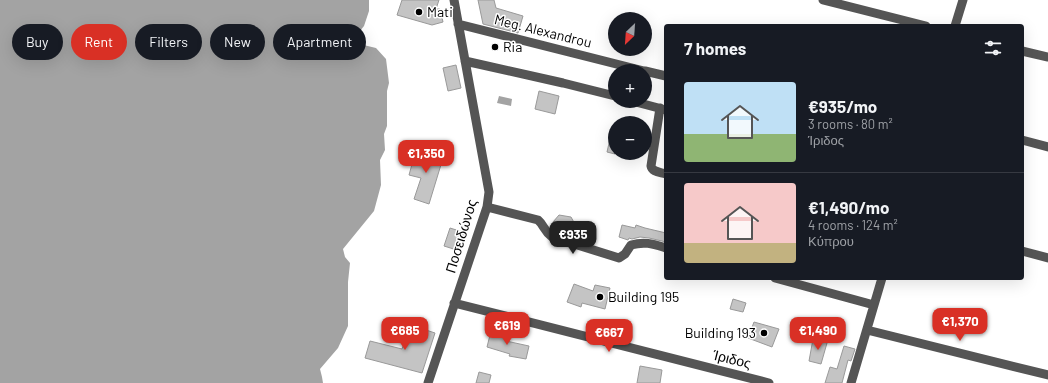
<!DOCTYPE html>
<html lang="en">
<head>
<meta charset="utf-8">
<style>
	body { margin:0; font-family:Barlow,sans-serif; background:#20242c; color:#f1f3f6; height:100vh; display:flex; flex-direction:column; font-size:15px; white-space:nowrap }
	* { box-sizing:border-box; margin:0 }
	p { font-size:13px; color:#9ea1a6 }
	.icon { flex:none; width:22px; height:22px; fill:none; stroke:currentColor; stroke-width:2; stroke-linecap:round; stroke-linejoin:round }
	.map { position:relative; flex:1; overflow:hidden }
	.details { position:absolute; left:664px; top:24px; width:360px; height:256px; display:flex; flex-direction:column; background:#171b24; border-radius:4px; box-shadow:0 4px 16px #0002 }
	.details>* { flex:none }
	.top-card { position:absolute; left:12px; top:24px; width:380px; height:36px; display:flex; gap:8px }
	.needle { width:26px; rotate:205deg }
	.controls { position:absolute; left:608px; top:12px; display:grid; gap:8px }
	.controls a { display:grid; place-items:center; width:44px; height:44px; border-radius:50%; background:#171b24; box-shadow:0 4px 16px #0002; font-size:20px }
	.price { position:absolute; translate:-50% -34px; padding:0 9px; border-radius:8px; background:#d93025; color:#fff; font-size:13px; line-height:26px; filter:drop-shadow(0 1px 2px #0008) }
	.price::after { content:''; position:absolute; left:50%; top:24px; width:12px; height:9px; margin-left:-6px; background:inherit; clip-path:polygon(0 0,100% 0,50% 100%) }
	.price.current { background:#222; color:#fff }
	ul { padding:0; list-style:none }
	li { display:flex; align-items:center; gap:12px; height:100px; padding:0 20px }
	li+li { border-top:1px solid #363941 }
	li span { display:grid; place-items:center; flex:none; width:112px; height:80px; border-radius:4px; color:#555 }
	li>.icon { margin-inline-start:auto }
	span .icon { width:48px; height:48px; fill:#fffc; stroke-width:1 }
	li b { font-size:17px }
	h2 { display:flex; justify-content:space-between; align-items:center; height:48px; padding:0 20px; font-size:17px }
	.tag { padding:0 14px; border-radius:18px; background:#171b24; box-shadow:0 4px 16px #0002; font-size:14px; line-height:36px }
	.tag.current { background:#d93025; color:#fff }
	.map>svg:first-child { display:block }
	.water { fill:#a3a3a3 }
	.building { fill:#c4c4c4; stroke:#999 }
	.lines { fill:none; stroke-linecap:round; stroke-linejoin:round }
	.minor { stroke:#555; stroke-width:9 }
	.poi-dot { fill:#000; stroke:#fff; stroke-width:1.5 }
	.labels { text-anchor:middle; stroke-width:3; stroke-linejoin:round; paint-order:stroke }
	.poi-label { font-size:14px; fill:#000; stroke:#fff; text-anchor:start }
	.street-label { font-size:14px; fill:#000; stroke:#fff }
</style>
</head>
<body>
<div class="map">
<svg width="1048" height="383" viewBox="0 0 1048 383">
	<rect width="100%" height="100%" fill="#fff"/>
	<!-- water -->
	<path class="water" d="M0,0H369V11L364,26L351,42L376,48L386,59L389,83L387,91V126L384,134L385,150L380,160L381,185L374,211L343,249L345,257L350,263L348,282V326L338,348L320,369L322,377L323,383H0Z
		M499,96L512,99L511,106L497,103Z"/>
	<!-- building -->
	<path class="building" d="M402,0H439L436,9H440L443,22L432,25L397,15Z
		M478,0H494L496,8L523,16L518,33L483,24Z
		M456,65L461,88L448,91L443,68Z
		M539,91L559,96L555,114L535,109Z
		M612,130H615V154L607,152Z
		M416,150L443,158L429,204L414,199L421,178L409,175Z
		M559,215L571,217L576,226L592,229L589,242L554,230L552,228L553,222Z
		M622,225L635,228L636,225L645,228L666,233V242L649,238L640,237L632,239L629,238L628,240L619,237Z
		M450,228L466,233L460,251L444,246Z
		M574,284L593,291L595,285L610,288L605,309L582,303L581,307L567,302Z
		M733,299L746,303L743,312L730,309Z
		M754,322L779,329L772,347L748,338Z
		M411,325L435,333L422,373L365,358L370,341L402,349Z
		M491,331L508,335L506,341L529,346L526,359L509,356L510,354L487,347Z
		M813,339L827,343L821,364L809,361Z
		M844,346L855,349L851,361L848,360L842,383H825L830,367L837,369Z
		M640,366L662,370L660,383H637Z
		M479,372L491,375L489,383H476Z"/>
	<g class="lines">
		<!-- minor -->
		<path class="minor" d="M823,0L926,26
			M458,24L644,71
			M955,26L963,0
			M1022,51L1048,57
			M465,61L563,83L615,96
			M645,71L666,76
			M632,101L666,110
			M660,108L651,166C652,172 660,172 666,174
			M1022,140L1048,147
			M487,207L538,220C544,225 544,231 552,237L619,258L625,254L631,245C645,241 653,244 666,248
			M1022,251L1048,258
			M775,278L874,305
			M454,303L769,383
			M867,330L1048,375
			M428,383L487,207L489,192L454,0
			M851,383L882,278"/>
	</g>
	<!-- markers -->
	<g class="poi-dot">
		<circle cx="419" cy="12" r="4"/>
		<circle cx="495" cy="47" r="4"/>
		<circle cx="600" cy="297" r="4"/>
		<circle cx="764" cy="333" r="4"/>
	</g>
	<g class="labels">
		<!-- poi labels -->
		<g class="poi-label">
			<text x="427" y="17">Mati</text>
			<text x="503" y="52">Ria</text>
			<text x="608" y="302">Building 195</text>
			<text x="756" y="338" text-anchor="end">Building 193</text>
		</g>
		<!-- street labels -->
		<g class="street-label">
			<text transform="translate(543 31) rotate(14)" y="5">Meg. Alexandrou</text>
			<text transform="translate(461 236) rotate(-73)" y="5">Ποσειδώνος</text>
			<text transform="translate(732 359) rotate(14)" y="5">Ίριδος</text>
		</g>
	</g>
</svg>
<div class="controls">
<a><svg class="needle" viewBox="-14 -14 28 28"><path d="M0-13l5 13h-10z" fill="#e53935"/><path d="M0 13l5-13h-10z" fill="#9ea1a6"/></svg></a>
<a>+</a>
<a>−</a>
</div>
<b class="price" style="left:426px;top:174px">€1,350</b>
<b class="price current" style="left:573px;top:255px">€935</b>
<b class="price" style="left:960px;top:342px">€1,370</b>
<b class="price" style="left:507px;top:346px">€619</b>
<b class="price" style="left:405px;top:351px">€685</b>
<b class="price" style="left:818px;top:351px">€1,490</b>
<b class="price" style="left:609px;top:353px">€667</b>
<div class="top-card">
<a class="tag">Buy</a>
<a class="tag current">Rent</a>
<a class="tag">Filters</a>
<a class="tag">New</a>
<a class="tag">Apartment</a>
</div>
<section class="details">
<h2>7 homes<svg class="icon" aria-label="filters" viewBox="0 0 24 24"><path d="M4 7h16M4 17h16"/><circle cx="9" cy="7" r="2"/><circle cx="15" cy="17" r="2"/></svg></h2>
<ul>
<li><span style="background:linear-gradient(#bfe0f5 65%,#8fb573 0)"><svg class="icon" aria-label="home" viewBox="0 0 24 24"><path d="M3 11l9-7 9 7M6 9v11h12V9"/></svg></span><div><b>€935/mo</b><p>3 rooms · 80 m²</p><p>Ίριδος</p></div></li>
<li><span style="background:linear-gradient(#f6c9c9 75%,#c2b280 0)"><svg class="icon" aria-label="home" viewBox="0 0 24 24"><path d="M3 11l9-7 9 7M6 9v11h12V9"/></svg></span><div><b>€1,490/mo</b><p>4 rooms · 124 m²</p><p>Κύπρου</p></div></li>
</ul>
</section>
</div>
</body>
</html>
